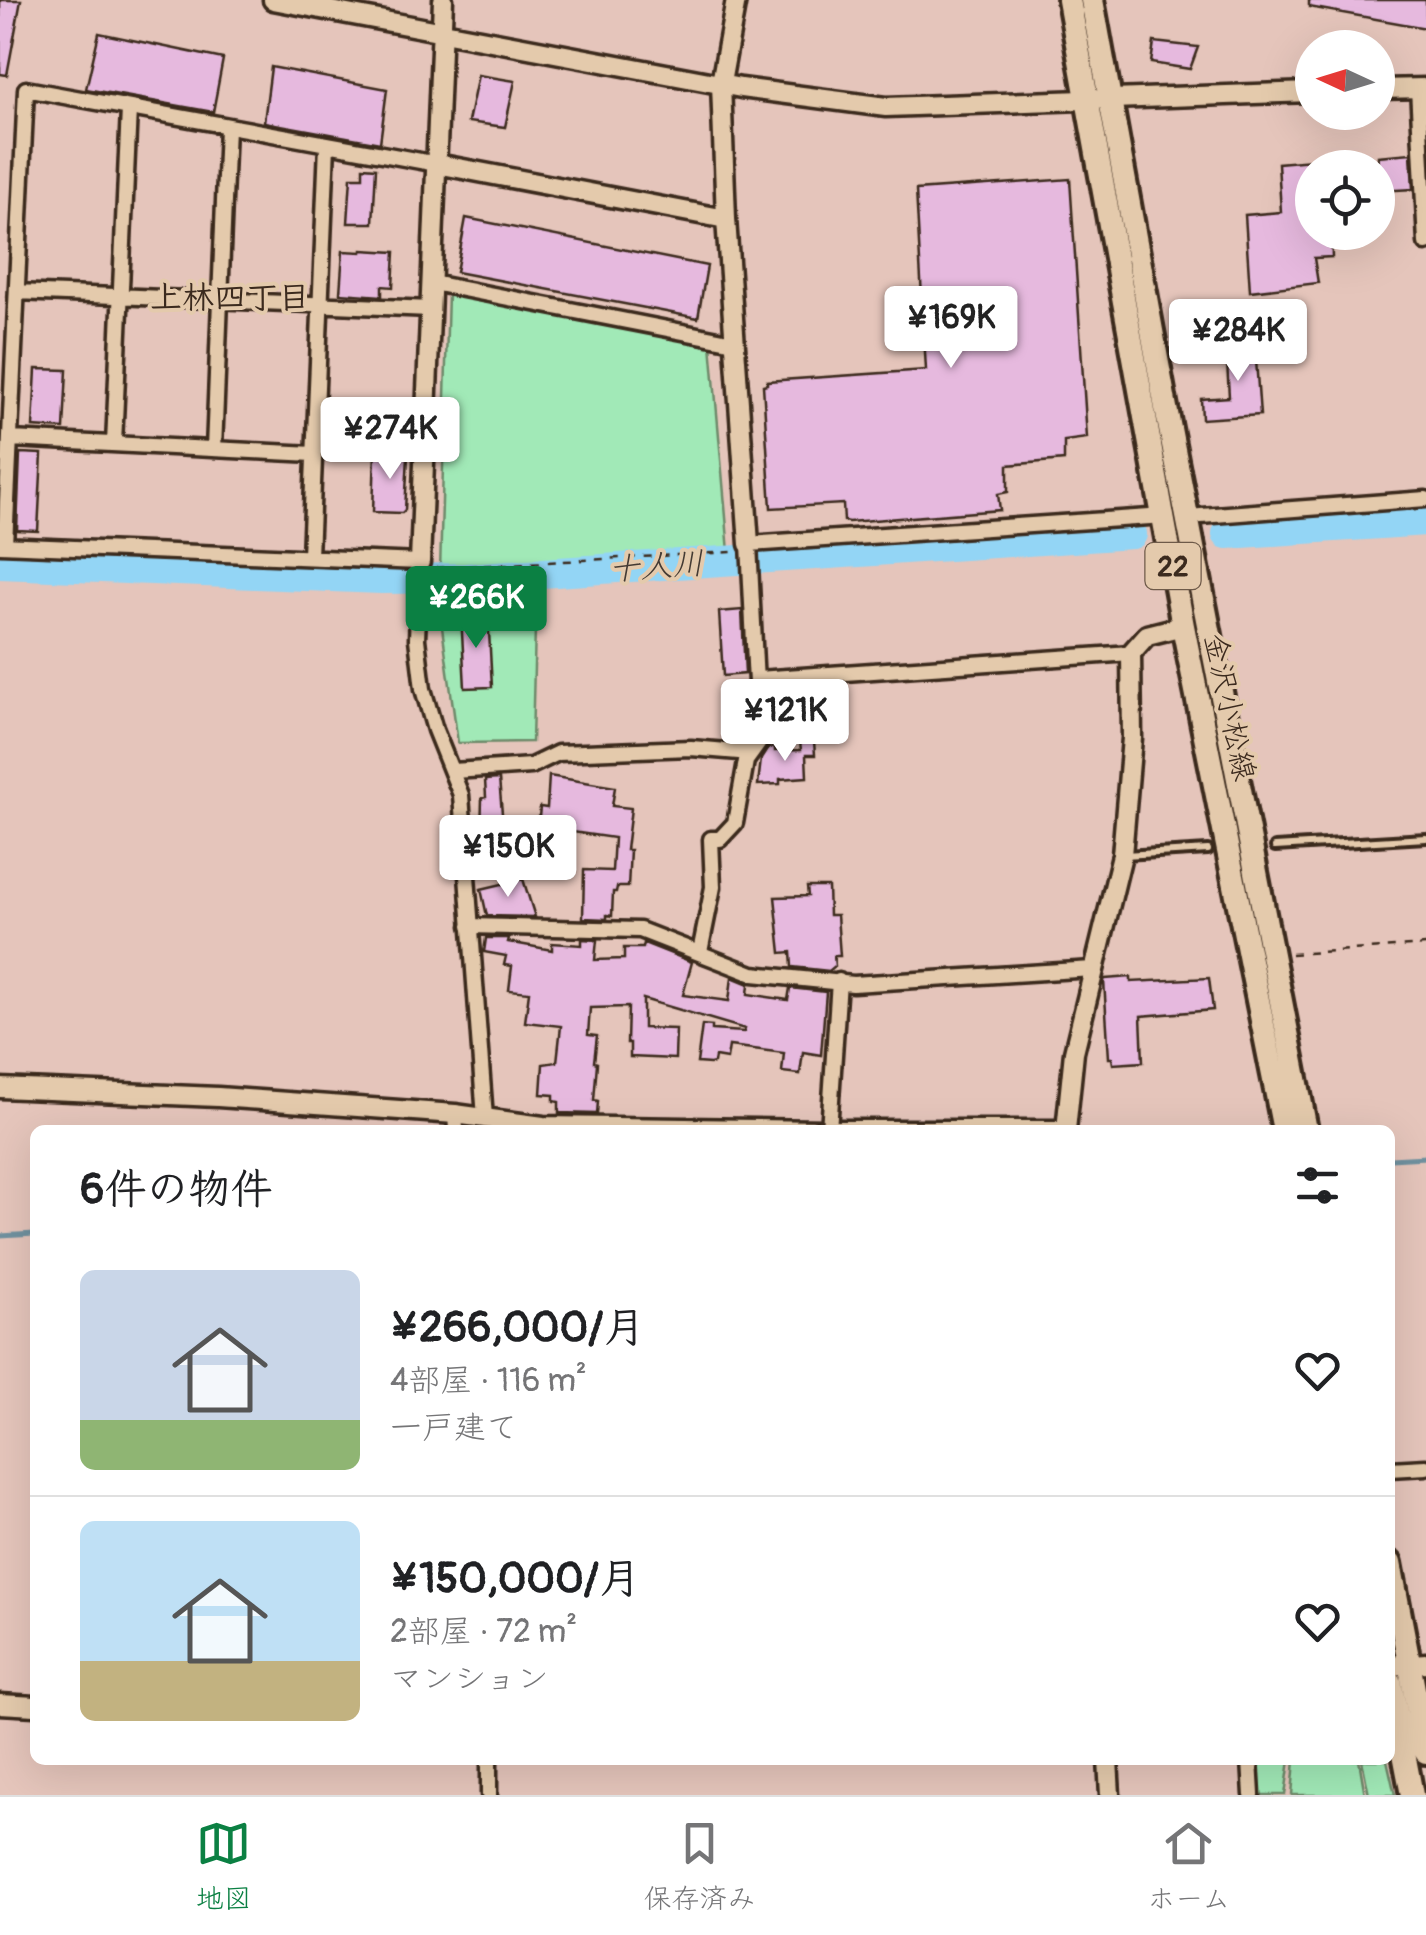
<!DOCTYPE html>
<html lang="ja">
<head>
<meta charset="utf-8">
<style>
	body { margin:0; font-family:Pangolin,"Klee One",sans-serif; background:#f6f6f6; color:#202124; height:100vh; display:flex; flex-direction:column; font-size:38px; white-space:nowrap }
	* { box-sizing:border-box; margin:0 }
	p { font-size:32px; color:#757577 }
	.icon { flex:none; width:55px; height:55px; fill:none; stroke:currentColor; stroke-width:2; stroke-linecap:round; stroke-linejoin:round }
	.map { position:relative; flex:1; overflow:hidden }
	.side { position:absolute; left:30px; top:1125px; width:1365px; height:640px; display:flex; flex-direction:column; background:#fff; border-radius:15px; box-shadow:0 10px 40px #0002 }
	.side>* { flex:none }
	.needle { width:65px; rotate:274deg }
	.tools { position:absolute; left:1295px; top:30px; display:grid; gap:20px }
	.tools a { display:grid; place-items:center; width:100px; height:100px; border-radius:50%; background:#fff; box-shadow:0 10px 40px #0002; font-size:50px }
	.price { position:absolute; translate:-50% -85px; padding:0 22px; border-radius:10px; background:#fff; color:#222; font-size:32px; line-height:65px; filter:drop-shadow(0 2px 5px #0008) }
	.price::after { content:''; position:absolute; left:50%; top:60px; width:30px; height:22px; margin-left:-15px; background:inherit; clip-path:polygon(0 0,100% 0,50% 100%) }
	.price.active { background:#0b8043; color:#fff }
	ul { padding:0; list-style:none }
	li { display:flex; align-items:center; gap:30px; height:250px; padding:0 50px }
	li+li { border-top:2px solid #e0e0e0 }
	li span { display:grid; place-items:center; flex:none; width:280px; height:200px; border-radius:15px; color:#555 }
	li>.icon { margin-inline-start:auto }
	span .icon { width:120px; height:120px; fill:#fffc; stroke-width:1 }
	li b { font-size:42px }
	h2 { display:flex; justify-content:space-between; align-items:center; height:120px; padding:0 50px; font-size:42px }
	.dock { display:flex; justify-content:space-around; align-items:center; height:140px; border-top:2px solid #e0e0e0; background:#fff; font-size:28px; color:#757577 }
	.dock a { display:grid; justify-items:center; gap:5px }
	.dock .active { color:#0b8043 }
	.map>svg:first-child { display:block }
	.green { fill:#a1e9b7; stroke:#6e8a6a; stroke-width:2.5 }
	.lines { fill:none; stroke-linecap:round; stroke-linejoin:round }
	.stream { stroke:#70919f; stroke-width:5 }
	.river { stroke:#93d5f5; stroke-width:30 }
	.building { fill:#e6b9de; stroke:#3b2a1e; stroke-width:2.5 }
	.service-casing { stroke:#3b2a1e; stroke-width:14 }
	.minor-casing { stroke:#3b2a1e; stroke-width:21 }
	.tertiary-casing { stroke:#3b2a1e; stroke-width:25 }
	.primary-casing { stroke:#3b2a1e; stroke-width:30 }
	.path { stroke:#3b2a1e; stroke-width:2.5; stroke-dasharray:8 8; stroke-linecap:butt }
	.service { stroke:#e4caac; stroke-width:6 }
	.minor { stroke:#e4caac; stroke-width:14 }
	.tertiary { stroke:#e4caac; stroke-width:18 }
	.primary { stroke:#e4caac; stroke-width:22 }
	.labels { text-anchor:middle; stroke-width:8; stroke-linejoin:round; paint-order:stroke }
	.shield { fill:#e4caac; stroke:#6e5a49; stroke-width:2.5 }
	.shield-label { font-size:28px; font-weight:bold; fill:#3b2a1e }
	.street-label { font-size:30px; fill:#3b2a1e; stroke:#e4caac }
	.neighbourhood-label { font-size:32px; font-weight:bold; fill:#3b2a1e; stroke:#e4caac }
	.water-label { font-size:32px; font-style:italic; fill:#443b34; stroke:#e4caac }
</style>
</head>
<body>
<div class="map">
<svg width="1426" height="1795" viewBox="0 0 1426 1795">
	<rect width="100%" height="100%" fill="#e5c5bb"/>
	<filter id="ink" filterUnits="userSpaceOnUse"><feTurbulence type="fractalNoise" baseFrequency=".01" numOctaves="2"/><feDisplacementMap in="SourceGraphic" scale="20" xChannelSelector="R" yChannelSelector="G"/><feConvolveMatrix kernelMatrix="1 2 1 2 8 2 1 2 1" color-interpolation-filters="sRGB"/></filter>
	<g filter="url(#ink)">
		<!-- green -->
		<path class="green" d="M448,294L711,344L729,552L440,571Z
			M536,589L532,742L458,743L437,591Z
			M1257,1760H1290L1285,1795H1259Z
			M1295,1760H1359L1365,1795H1292Z
			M1362,1760H1387L1395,1795H1369Z"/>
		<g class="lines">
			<!-- stream -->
			<path class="stream" d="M1390,1159L1426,1157
				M0,1236L35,1234"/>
			<!-- river -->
			<path class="river" d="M1227,534L1426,521
				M0,564L382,579L466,578L1132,534"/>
		</g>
		<!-- building -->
		<path class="building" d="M0,0H21L7,75L0,74Z
			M1309,0H1426V28L1309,7Z
			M99,33L223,59L213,112L86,89Z
			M1154,42L1198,47L1190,69L1151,63Z
			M271,67L387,89L380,143L264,122Z
			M478,75L515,81L505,127L468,122Z
			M1411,153L1413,189L1378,191V156Z
			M1312,160V232H1331L1332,257L1314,258L1318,283L1250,291L1245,215L1281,212L1278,163Z
			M363,167L376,168L373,223H348L351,177H363Z
			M1070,179L1087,438L1064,441V460L1008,465V492L998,494L1000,510L848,522L844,521L843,504L771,508L763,385L767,384V381L926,370L916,190Z
			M466,218L707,266L698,318L456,272Z
			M362,250L395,252L393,287L382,286V296L340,293L343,251L362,252Z
			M1262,342L1263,360H1256L1260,415L1202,419L1201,399L1229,397L1226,344Z
			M36,369L67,370L64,429L33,427Z
			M375,451L405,452L408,456L405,510L402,513L373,512Z
			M20,453L42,454L38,531L17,530Z
			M742,610L745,674L723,676L719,612Z
			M488,613L492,687L465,688L461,614Z
			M814,741L815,755H806L807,777L780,779V784L758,785L761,759L768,748L775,747V751L801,750L800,742Z
			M549,776L615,787L612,806L631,808L626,850H630L628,887H617L616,892H613L612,916L607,915V919L583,918L584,870L612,871L614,838L538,827L540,807L547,808Z
			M499,779L503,825L525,830L519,861L522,875L488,864L496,834H481L482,798L486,797L485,780Z
			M523,879L535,917L487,916L481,889Z
			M807,887H828L829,915H837L840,956H834L835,966L829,971L792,967L791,952L781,953L775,897L808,896Z
			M486,938H509L508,942L552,950V943L582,945V939L597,940L595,960L624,959V948H643L644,943L692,962L683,995L729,1001L732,977L749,984L748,994L788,1000L790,988L826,992L821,1055L803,1052L800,1074L782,1072L784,1053L729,1046L727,1059L715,1057L714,1063L710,1064L697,1063L702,1025L712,1026V1030L744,1032L745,1029L643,999V1028L676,1029L675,1059L630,1057V1043H627L628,1007L590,1008L588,1035L597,1036L594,1062L597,1063L594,1100L598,1101L597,1114L559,1113V1102L554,1101V1095L541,1094L543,1064L557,1062L561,1026L525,1022L529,992L509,990L512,966L504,965L506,956L484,952Z
			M1131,977V982L1209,978L1213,1010L1141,1016L1143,1062L1113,1064L1112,1058H1109L1104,981L1105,979Z"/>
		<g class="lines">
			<!-- service casing -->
			<g class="service-casing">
				<path id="service" d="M1275,847L1426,838
					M1124,855L1208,850"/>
			</g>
			<!-- minor casing -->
			<g class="minor-casing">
				<path id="minor" d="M1418,88L1426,243
					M432,283L734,342
					M17,292L431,309
					M11,439L314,454
					M114,444L129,109
					M214,449L227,127
					M1188,517L1426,499
					M0,545L420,562L417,639L423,689L435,730L461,795L485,1118
					M5,545L26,89L437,164
					M310,556L327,145
					M758,679L1131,653
					M453,771L531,766L558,753L691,748L739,752L758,743
					M470,926L640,930L753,974L853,984L1093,969
					M700,952L713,887L711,839H720L735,823L746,761L759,743L749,544L1165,516
					M455,1114L456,1130
					M829,1130L839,981
					M1390,1469L1426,1467
					M489,1760V1795
					M1250,1760L1252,1795"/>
			</g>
			<!-- tertiary casing -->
			<g class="tertiary-casing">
				<path id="tertiary" d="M273,0L741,88L886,107L1312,92
					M1378,89L1426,88
					M437,164L726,219L749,544
					M726,219L721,83L736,0
					M420,562L443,0
					M0,1088L218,1097L455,1114L543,1126L825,1130
					M834,1130H1066
					M1066,1130L1074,1052L1122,855L1132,738L1131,653L1147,635L1183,626
					M1390,1666L1426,1663
					M0,1704L35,1706
					M1108,1760L1110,1795"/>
			</g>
			<!-- primary casing -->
			<g class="primary-casing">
				<path id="primary" d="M1069,0L1183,626L1284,1130
					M1092,0L1166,408L1306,1130
					M1390,1563L1426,1752
					M1390,1681L1412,1795"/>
			</g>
			<!-- path -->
			<path class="path" d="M436,568L733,552
				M1291,954L1426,945"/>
			<!-- service -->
			<use href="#service" class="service"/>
			<!-- minor -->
			<use href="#minor" class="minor"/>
			<!-- tertiary -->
			<use href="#tertiary" class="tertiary"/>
			<!-- primary -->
			<use href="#primary" class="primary"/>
		</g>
	</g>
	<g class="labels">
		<!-- shield labels -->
		<rect class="shield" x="1145.5" y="543" width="55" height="46" rx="8"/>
		<g class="shield-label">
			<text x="1173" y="576">22</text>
		</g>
		<!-- street labels -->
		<g class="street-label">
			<text transform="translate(1230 707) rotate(78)" y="10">金沢小松線</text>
		</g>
		<!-- neighbourhood labels -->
		<g class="neighbourhood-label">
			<text x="230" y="308">上林四丁目</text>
		</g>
		<!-- water labels -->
		<g class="water-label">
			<text transform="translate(656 566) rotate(-4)" y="11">十人川</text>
		</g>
	</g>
</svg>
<div class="tools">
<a><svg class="needle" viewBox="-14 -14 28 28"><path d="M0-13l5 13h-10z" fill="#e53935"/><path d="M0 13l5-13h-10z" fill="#757577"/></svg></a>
<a><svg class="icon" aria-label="locate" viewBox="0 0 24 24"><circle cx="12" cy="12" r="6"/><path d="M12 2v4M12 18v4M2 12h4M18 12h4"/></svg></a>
</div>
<b class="price" style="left:951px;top:371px">¥169K</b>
<b class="price" style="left:1238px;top:384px">¥284K</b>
<b class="price" style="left:390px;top:482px">¥274K</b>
<b class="price active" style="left:476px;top:651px">¥266K</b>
<b class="price" style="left:785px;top:764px">¥121K</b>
<b class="price" style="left:508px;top:900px">¥150K</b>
<section class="side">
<h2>6件の物件<svg class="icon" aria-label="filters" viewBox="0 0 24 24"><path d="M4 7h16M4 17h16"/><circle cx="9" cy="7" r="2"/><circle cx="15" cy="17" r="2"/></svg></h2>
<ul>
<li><span style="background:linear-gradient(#c9d6e8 75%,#8fb573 0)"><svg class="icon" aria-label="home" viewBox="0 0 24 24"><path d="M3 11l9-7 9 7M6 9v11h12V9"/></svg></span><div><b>¥266,000/月</b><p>4部屋 · 116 m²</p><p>一戸建て</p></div><svg class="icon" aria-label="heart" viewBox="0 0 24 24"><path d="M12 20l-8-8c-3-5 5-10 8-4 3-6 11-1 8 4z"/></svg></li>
<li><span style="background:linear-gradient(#bfe0f5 70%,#c2b280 0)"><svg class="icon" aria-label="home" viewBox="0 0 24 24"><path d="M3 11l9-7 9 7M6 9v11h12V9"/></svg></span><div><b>¥150,000/月</b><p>2部屋 · 72 m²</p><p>マンション</p></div><svg class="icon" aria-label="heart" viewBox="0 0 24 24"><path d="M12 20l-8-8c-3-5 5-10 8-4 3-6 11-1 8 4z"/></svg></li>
</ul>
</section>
</div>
<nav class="dock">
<a class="active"><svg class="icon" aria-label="map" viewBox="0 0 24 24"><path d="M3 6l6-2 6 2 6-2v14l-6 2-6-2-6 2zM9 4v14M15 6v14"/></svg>地図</a>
<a><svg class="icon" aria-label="saved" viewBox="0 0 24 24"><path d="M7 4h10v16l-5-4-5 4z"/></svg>保存済み</a>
<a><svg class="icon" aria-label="home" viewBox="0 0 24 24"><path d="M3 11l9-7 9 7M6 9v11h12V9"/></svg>ホーム</a>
</nav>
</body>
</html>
